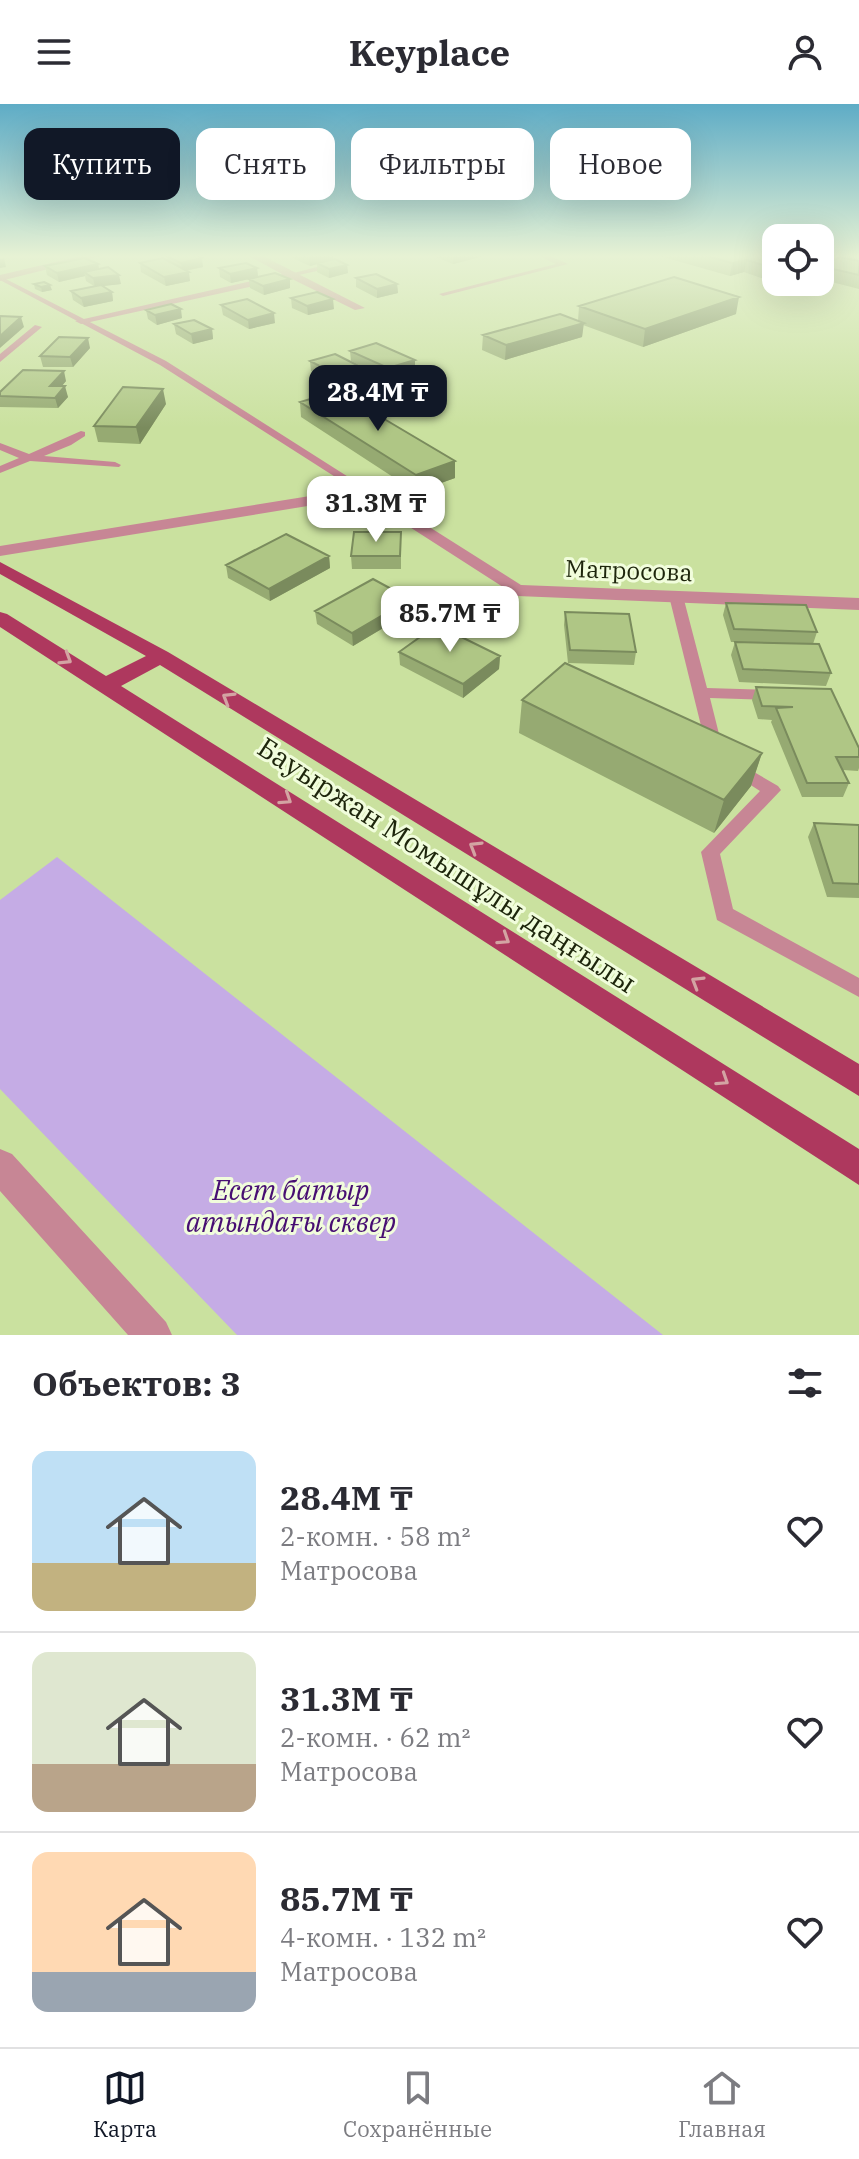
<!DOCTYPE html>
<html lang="ru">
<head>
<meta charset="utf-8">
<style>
	body { margin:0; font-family:"IBM Plex Serif",serif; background:#f2f2f3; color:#2b2b33; height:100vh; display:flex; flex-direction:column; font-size:30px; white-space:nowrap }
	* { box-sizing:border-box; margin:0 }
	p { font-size:26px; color:#7c7c81 }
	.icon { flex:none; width:44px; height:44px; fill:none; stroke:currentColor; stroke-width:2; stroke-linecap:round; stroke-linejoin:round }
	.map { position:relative; height:1231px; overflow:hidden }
	.sheet { display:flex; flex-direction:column; background:#fff; flex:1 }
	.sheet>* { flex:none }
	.hud { position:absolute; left:24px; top:24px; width:812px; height:72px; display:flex; gap:16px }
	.tools { position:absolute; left:762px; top:120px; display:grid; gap:16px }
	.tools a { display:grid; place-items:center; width:72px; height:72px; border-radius:16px; background:#fff; box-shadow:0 8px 32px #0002; font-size:40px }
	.price { position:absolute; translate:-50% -68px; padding:0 18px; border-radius:16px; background:#fff; color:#222; font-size:26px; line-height:52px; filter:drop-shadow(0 2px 4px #0008) }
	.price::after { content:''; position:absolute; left:50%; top:48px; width:24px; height:18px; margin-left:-12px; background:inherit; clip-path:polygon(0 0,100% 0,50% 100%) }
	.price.current { background:#111827; color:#fff }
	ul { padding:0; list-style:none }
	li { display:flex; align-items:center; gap:24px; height:200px; padding:0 32px }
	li+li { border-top:2px solid #e1e1e2 }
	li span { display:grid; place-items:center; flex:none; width:224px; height:160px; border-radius:16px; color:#555 }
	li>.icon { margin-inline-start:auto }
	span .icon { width:96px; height:96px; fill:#fffc; stroke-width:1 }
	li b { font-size:34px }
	h2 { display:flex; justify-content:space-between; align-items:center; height:96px; padding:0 32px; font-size:34px }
	.tag { padding:0 28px; border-radius:16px; background:#fff; box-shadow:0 8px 32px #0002; font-size:28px; line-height:72px }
	.tag.current { background:#111827; color:#fff }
	header { display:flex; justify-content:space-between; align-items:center; height:104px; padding:0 32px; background:#fff; font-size:36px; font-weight:800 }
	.tab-bar { display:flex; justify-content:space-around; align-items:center; height:112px; border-top:2px solid #e1e1e2; background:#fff; font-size:22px; color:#7c7c81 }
	.tab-bar a { display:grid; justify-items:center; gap:4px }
	.tab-bar .current { color:#111827 }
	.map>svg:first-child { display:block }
	.green { fill:#c5ace5 }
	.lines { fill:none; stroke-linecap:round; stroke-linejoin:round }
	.service { fill:#c78695; fill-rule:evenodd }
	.minor { fill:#c78695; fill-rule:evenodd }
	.primary { fill:#ae385e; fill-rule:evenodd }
	.wall { fill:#96aa72 }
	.shaded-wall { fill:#7a8b5d }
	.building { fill:#afc685; stroke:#7a8b5d; stroke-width:2 }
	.oneway { stroke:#d3a4a3 }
	.labels { text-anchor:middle; stroke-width:6; stroke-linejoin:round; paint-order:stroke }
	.street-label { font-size:24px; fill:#1d250b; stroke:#f1fddc }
	.near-street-label { font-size:28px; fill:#1d250b; stroke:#f1fddc }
	.near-park-label { font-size:28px; font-style:italic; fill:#470e72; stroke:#f1fddc }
</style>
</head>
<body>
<header><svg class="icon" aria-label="menu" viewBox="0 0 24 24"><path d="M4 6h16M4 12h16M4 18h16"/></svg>Keyplace<svg class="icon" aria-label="person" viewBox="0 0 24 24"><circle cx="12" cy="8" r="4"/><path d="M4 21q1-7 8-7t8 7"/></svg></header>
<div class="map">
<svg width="859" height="1231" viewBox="0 0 859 1231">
	<rect width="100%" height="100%" fill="#cae19f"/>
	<!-- green -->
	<path class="green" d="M57,753L663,1231H237L0,985V796Z"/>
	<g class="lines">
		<!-- service -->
		<path class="service" d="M537,151H548L568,160L443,192L439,190L556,160Z
			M336,158L339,162L290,173L286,171Z
			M0,172L166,257L372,388L362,390L160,261L0,176Z
			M35,221L42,223L0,258V250Z
			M81,327L85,328V332L71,341L44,352L115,358L121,361L119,363L30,357L0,369V362L19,354L0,346V339L29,350Z
			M676,488L683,492L707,584L775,586L783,591L775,596L710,594L723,646L715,652L707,646L669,492Z
			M735,657L778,682L781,686L720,750L733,805L859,874V893L717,816L701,748L760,687L729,667L727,663L729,659Z"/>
		<!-- minor -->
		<path class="minor" d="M85,151H105L0,177V171Z
			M247,151H261L365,204L355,206L290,174L81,220L75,217L282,170Z
			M366,383L521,481L859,494V506L517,492L363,393L0,452V442Z
			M0,1045L12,1050L166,1218L172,1231H128L0,1087Z"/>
		<!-- primary -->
		<path class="primary" d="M0,458L168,548L859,960V992L160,561L121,582L859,1045V1081L0,523V508L7,510L106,572L146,552L0,470Z"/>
	</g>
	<!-- wall -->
	<path class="wall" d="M286,151H333V156L347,161L348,169L329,174L317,168V160L310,162Z
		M431,151H488L453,160Z
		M656,151H767L776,154V169L761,174L744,168L730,172Z
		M166,152L203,163L186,167L190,177L166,182L141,168L140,159L167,156Z
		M859,157V185L820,175V161Z
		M98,160L99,165L121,180L102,182L112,188L113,197L84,203L73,196L71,187L94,182L86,177L85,172L59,178L47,171L45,162Z
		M219,164H257L258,173L231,179L220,173Z
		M356,174L397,180L398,189L377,194L356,183Z
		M249,175H290V184L264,191L250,184Z
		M34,180L52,186L42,188L35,185Z
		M291,194L334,205L308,211L292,204Z
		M221,201L275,219L249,225L223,211Z
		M579,202L736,210L643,243L583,221L582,233L505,256L482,246L483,231L578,217Z
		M146,206L182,214L157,221L148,215Z
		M174,220L212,225L213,235L193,240L176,230Z
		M90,244L73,263H43L40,252Z
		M350,247L415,266L388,275L351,257Z
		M310,257L373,269L374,280L349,288L311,267Z
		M66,277L62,282L68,293L58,304L0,303V288Z
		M300,298L455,374L416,388L301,313Z
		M166,300L140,340L98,338L94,322Z
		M401,428V465H352L351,452Z
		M329,452L330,464L270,497L228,474L226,461Z
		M410,495V508L353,542L317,520L315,507Z
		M726,499L817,528L813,540L831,569L826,582L739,578L731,551L735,538H739H731L723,511Z
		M565,508L636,548L634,561L568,559L564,521Z
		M399,548L500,552L499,565L463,594L400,561Z
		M756,583L859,644V664L858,667L843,666L849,679L843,693H802L771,618L772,616L758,615L752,596Z
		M522,596L762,649L751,682L714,729L519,629Z
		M814,719L859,721V794L827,793L808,733Z"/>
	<!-- shaded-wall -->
	<path class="shaded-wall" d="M309,151H333V156L310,162Z
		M453,151H488L453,160Z
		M4,154L6,163L0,164V155Z
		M202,154L203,163L182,167L181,159Z
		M747,156L744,168L730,172L732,159Z
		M776,157V169L761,174L763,161Z
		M98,160L100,169L84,168L85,172L59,178L57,169Z
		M347,161L348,169L329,174V165Z
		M257,164L258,173L231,179L230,170Z
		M189,168L190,177L166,182L164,173Z
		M119,171L121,180L95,183L93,174Z
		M290,175V184L264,191L263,182Z
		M397,180L398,189L377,194V185Z
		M50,181L52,186L42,188L41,183Z
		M112,188L113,197L84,203L81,194Z
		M739,193L736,210L643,243L645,225Z
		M333,195L334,205L308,211L307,202Z
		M181,205L182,214L157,221L155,211Z
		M274,209L275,219L249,225L248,216Z
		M21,213L24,223L0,244V232Z
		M584,219L582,233L505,256L506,241Z
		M212,225L213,235L193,240L191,230Z
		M88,234L90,244L73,263L70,253Z
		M415,256V266L388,275V264Z
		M64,267L66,277L53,292L50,282Z
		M373,269L374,280L349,288L348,277Z
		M65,282L68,293L58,304L55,294Z
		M163,285L166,300L140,340L136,323Z
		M455,357V374L416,388V371Z
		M329,452L330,464L270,497L269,485Z
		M410,495V508L353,542L352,529Z
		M500,552L499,565L463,594V580Z
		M762,649L751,682L714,729L724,696Z"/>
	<!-- building -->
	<path class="building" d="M167,151H196L202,154L181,159L166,152Z
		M704,151H767L776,154V157L763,161L747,156L732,159Z
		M840,153L859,157V171L820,162Z
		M85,154L98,160L57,169L45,162Z
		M163,154L189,168L164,173L140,159Z
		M335,155L347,161L329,165L317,159Z
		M246,159L257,164L230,170L219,164Z
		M108,163L119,171L93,174L84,168Z
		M275,169L290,175L263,182L249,175Z
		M376,170L397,180L377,185L356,174Z
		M674,173L739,193L645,225L579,202Z
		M44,178L50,181L41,183L34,180Z
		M101,181L112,188L81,194L71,187Z
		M317,188L333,195L307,202L291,194Z
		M247,195L274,209L248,216L221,201Z
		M171,200L181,205L155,211L146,206Z
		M560,210L584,219L506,241L483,231Z
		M0,212L21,213L0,232Z
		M194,216L212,225L191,230L174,220Z
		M59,233L88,234L70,253L40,252Z
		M376,239L415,256L388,264L350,247Z
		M335,250L373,269L348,277L310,257Z
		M23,266L64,267L50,282H65L55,294L0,292V288Z
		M123,283L163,285L136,323L94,322Z
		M337,287L455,357L416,371L300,298Z
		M354,428H401L400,452H351Z
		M286,430L329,452L269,485L226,461Z
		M373,475L410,495L352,529L315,507Z
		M726,499L806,501L817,528L734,525Z
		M565,508L629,510L636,548L570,546Z
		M437,521L500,552L463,580L399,548Z
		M735,538L819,540L831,569L743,565Z
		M565,559L762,649L724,696L522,596Z
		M756,583L831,585L859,644V653H836L849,679H807L776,604L793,603L762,602Z
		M814,719L859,721V780L833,779Z"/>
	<!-- one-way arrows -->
	<defs><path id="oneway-chevron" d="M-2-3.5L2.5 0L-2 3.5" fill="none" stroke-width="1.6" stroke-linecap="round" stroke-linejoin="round" transform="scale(2)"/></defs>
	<g class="oneway">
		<use href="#oneway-chevron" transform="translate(66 555) rotate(32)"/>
		<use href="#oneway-chevron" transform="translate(228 594) rotate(-149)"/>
		<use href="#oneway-chevron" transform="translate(286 695) rotate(33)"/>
		<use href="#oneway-chevron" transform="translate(475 743) rotate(-149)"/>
		<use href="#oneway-chevron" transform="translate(504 835) rotate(33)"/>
		<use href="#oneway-chevron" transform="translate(697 878) rotate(-149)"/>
		<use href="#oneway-chevron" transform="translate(723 976) rotate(33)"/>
	</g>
	<!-- sky -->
	<linearGradient id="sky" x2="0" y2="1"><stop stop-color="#5eacc6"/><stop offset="0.47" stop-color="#e7f2d4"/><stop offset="1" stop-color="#e7f2d4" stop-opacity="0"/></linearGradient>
	<rect width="859" height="324" fill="url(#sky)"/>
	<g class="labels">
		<!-- street labels -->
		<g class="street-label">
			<text transform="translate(629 467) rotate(2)" y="8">Матросова</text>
		</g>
		<!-- near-street labels -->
		<g class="near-street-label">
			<text transform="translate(447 761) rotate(33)" y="10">Бауыржан Момышұлы даңғылы</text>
		</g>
		<!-- near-park labels -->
		<g class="near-park-label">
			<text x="291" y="1096">Есет батыр<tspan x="291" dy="32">атындағы сквер</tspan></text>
		</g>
	</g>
</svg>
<div class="tools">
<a><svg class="icon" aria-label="locate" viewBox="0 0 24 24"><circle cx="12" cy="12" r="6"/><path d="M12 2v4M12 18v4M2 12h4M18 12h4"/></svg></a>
</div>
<b class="price current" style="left:378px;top:329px">28.4M ₸</b>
<b class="price" style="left:376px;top:440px">31.3M ₸</b>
<b class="price" style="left:450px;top:550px">85.7M ₸</b>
<div class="hud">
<a class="tag current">Купить</a>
<a class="tag">Снять</a>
<a class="tag">Фильтры</a>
<a class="tag">Новое</a>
</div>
</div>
<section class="sheet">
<h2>Объектов: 3<svg class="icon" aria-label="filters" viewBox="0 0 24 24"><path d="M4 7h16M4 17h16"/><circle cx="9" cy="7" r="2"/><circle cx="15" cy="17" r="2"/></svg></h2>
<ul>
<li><span style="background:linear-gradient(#bfe0f5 70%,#c2b280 0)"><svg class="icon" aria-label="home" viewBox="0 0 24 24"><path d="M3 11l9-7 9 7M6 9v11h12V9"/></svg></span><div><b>28.4M ₸</b><p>2-комн. · 58 m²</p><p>Матросова</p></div><svg class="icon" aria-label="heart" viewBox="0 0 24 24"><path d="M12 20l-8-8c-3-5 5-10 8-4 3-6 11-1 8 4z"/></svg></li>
<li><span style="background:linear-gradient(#dfe7d0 70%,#b9a48a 0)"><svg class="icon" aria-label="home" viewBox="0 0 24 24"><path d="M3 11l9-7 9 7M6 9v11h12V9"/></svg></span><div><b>31.3M ₸</b><p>2-комн. · 62 m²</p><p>Матросова</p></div><svg class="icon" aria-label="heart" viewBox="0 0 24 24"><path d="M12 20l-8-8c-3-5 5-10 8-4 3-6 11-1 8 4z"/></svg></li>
<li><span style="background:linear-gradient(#ffd9b3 75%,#9aa5b1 0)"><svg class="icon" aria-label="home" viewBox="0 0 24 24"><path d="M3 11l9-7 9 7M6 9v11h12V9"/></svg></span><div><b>85.7M ₸</b><p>4-комн. · 132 m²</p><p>Матросова</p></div><svg class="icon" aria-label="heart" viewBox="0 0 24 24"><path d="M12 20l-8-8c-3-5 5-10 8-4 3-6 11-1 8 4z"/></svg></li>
</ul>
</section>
<nav class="tab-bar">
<a class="current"><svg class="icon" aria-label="map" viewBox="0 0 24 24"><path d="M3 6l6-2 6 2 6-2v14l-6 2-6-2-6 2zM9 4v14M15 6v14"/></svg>Карта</a>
<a><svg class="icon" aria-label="saved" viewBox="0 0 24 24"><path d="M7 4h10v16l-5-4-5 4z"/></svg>Сохранённые</a>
<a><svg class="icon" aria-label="home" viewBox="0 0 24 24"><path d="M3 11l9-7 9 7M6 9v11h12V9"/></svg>Главная</a>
</nav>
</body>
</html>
